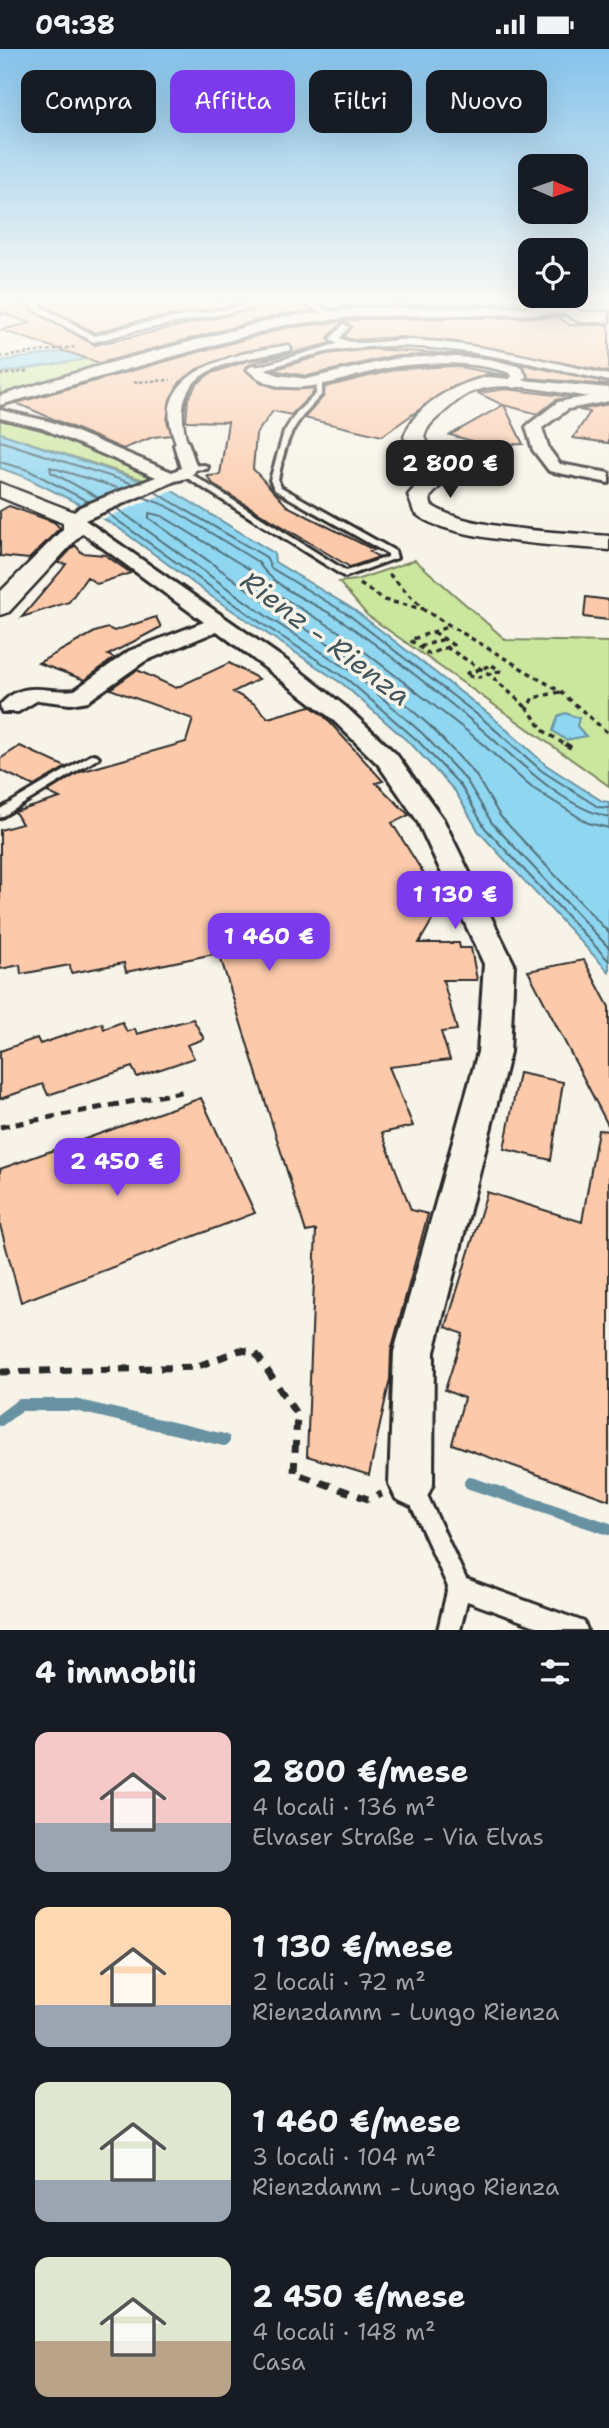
<!DOCTYPE html>
<html lang="it">
<head>
<meta charset="utf-8">
<style>
	body { margin:0; font-family:"Shantell Sans",sans-serif; background:#242831; color:#f1f3f6; height:100vh; display:flex; flex-direction:column; font-size:26px; white-space:nowrap }
	* { box-sizing:border-box; margin:0 }
	p { font-size:23px; color:#9ea1a6 }
	.icon { flex:none; width:38px; height:38px; fill:none; stroke:currentColor; stroke-width:2; stroke-linecap:round; stroke-linejoin:round }
	.map { position:relative; height:1581px; overflow:hidden }
	.panel { display:flex; flex-direction:column; background:#171b24; flex:1 }
	.panel>* { flex:none }
	.hud { position:absolute; left:21px; top:21px; width:567px; height:63px; display:flex; gap:14px }
	.needle { width:46px; rotate:92deg }
	.controls { position:absolute; left:518px; top:105px; display:grid; gap:14px }
	.controls a { display:grid; place-items:center; width:70px; height:70px; border-radius:14px; background:#171b24; box-shadow:0 7px 28px #0002; font-size:35px }
	.price { position:absolute; translate:-50% -60px; padding:0 16px; border-radius:14px; background:#7c3aed; color:#fff; font-size:23px; line-height:46px; filter:drop-shadow(0 2px 4px #0008) }
	.price::after { content:''; position:absolute; left:50%; top:42px; width:21px; height:16px; margin-left:-10px; background:inherit; clip-path:polygon(0 0,100% 0,50% 100%) }
	.price.current { background:#222; color:#fff }
	ul { padding:0; list-style:none }
	li { display:flex; align-items:center; gap:21px; height:175px; padding:0 35px }
	li span { display:grid; place-items:center; flex:none; width:196px; height:140px; border-radius:14px; color:#555 }
	li>.icon { margin-inline-start:auto }
	span .icon { width:84px; height:84px; fill:#fffc; stroke-width:1 }
	li b { font-size:30px }
	h2 { display:flex; justify-content:space-between; align-items:center; height:84px; padding:0 35px; font-size:30px }
	.pill { padding:0 24px; border-radius:14px; background:#171b24; box-shadow:0 7px 28px #0002; font-size:24px; line-height:63px }
	.pill.current { background:#7c3aed; color:#fff }
	.status { display:flex; justify-content:space-between; align-items:center; height:49px; padding:0 35px; background:#171b24; direction:ltr }
	.status svg { height:19px; fill:currentColor }
	.map>svg:first-child { display:block }
	.green { fill:#cbe69d; stroke:#7b8864; stroke-width:2 }
	.water { fill:#8fd6f0; stroke:#6792a1; stroke-width:2 }
	.pier { fill:#f7f3e8 }
	.lines { fill:none; stroke-linecap:round; stroke-linejoin:round }
	.shore { stroke:#536f7a; stroke-width:2 }
	.stream { stroke:#6792a1; stroke-width:12 }
	.building { fill:#fccaab; stroke:#2b2b2b; stroke-width:2 }
	.service-casing { stroke:#2b2b2b; stroke-width:6 }
	.pedestrian-casing { stroke:#2b2b2b; stroke-width:5 }
	.minor-casing { stroke:#2b2b2b; stroke-width:6 }
	.tertiary-casing { stroke:#2b2b2b; stroke-width:5 }
	.path-far4 { stroke:#2b2b2b; stroke-width:2.5; stroke-dasharray:3.5 2.5; stroke-linecap:butt }
	.path-far3 { stroke:#2b2b2b; stroke-width:3.5; stroke-dasharray:5 4.5; stroke-linecap:butt }
	.path-far2 { stroke:#2b2b2b; stroke-width:4.5; stroke-dasharray:7 5; stroke-linecap:butt }
	.path-far1 { stroke:#2b2b2b; stroke-width:5; stroke-dasharray:9 7; stroke-linecap:butt }
	.path { stroke:#2b2b2b; stroke-width:7; stroke-dasharray:11 9; stroke-linecap:butt }
	.service { fill:#f7f3e8; fill-rule:evenodd }
	.pedestrian { fill:#f7f3e8; fill-rule:evenodd }
	.minor { fill:#f7f3e8; fill-rule:evenodd }
	.tertiary { fill:#f7f3e8; fill-rule:evenodd }
	.labels { text-anchor:middle; stroke-width:7; stroke-linejoin:round; paint-order:stroke }
	.water-label { font-size:28px; font-style:italic; fill:#44565c; stroke:#f7f3e8 }
</style>
</head>
<body>
<div class="status"><b>09:38</b><svg viewBox="0 0 49 12"><path d="M0 12V9h3v3zM5 12V6h3v6zM10 12V3h3v9zM15 12V0h3v12zM26 1h20v11H26zM47 4h2v5h-2z"/></svg></div>
<div class="map">
<svg width="609" height="1581" viewBox="0 0 609 1581">
	<rect width="100%" height="100%" fill="#f7f3e8"/>
	<filter id="ink" filterUnits="userSpaceOnUse"><feTurbulence type="fractalNoise" baseFrequency=".0143" numOctaves="2"/><feDisplacementMap in="SourceGraphic" scale="14" xChannelSelector="R" yChannelSelector="G"/><feConvolveMatrix kernelMatrix="1 2 1 2 8 2 1 2 1" color-interpolation-filters="sRGB"/></filter>
	<g filter="url(#ink)">
		<!-- green -->
		<path class="green" d="M160,296L172,301L0,348V324Z
			M0,370C56,381 109,404 160,430L150,433L0,384Z
			M415,511L506,591L609,593V737L367,566L339,533L356,531Z"/>
		<!-- water -->
		<path class="water" d="M325,253H609V255L370,256L264,271L111,306L0,324V312L130,293Z
			M0,384L174,443L274,504L275,513L353,560L489,665L546,716L602,752L609,753V923L479,783L455,742L413,697L344,636L215,550L120,480L79,455L25,428L0,419Z
			M565,664L579,669L577,677L586,687L566,691L553,682L558,667Z"/>
		<!-- pier -->
		<path class="pier" d="M149,431L173,441L103,470L79,458Z"/>
		<g class="lines">
			<!-- shore -->
			<path class="shore" d="M0,392L134,435
				M0,413L28,421L89,453
				M155,443L266,508L271,519L349,566L484,671L542,722L598,758L609,759
				M143,448L167,457L258,513C276,542 317,554 344,573C390,605 436,642 479,678C516,709 561,758 609,768
				M99,449L51,423L50,418L121,440
				M116,459L269,569L354,624L423,685L467,732L492,774L609,899
				M107,464L264,576L348,631L417,691L461,737L485,779L609,912
				M609,779L588,774L531,738L472,686L338,582L262,536L249,520L162,467L149,464V469L275,560L360,615L430,677L475,725L500,767L609,884"/>
			<!-- stream -->
			<path class="stream" d="M0,1371L20,1356H75L224,1391
				M470,1434L609,1480"/>
		</g>
		<!-- building -->
		<path class="building" d="M0,253H14L21,258L27,253L35,264L95,296L286,253H299L313,262L282,265L100,314L1,281L30,274L0,263Z
			M45,253H250L133,273L95,284L44,256Z
			M558,268L570,276H609V323L451,292L398,288L353,291L344,288L352,278L344,272L328,288L331,294L253,314L245,319L262,334L280,340L314,339L313,344L291,366L273,362L256,385L253,420L287,457L374,501L370,503L379,508L350,518L215,437L207,427L220,426L228,373L186,372L188,350L196,336L209,325L247,312L292,304L293,300L289,294L242,303L197,320L180,333L170,350L167,372L172,386L153,388L123,400L16,354L285,279L363,270Z
			M372,300L470,306L392,307L307,327L272,321L327,305Z
			M521,315L609,334V336L528,329Z
			M454,317L509,327L487,325L450,339L382,387L304,369L324,347L325,338L398,320Z
			M506,340L572,348L556,351L538,365L504,356L523,395L487,396L450,386L503,356L478,344Z
			M609,355V394L573,389L590,363L579,361Z
			M9,457L54,473L60,479L29,510L0,507V462Z
			M75,496L82,504L105,506L131,524L97,535L87,528L69,553L22,568L61,522L66,515L58,514Z
			M586,548L609,551V571L584,568Z
			M156,568L161,578L108,606L114,609L85,631L38,614L95,583L108,579L114,582Z
			M229,614L259,630L233,643L255,655L268,669L310,657L324,667L383,732L376,734L409,766L392,774L442,854L419,894H459L460,899H471L477,931H443L457,981L441,983L450,1011L389,1018L413,1077L382,1084L411,1161L428,1165L391,1302L390,1330L369,1426L307,1407L316,1181L306,1183L219,904L126,923L124,914L71,924L70,916L21,925L20,916L0,920V781L22,775L15,763L60,749L47,743L80,723L186,693L193,670L110,640L137,621L176,639Z
			M20,697L66,718L34,737L0,721V710Z
			M584,911L609,958V1078L528,922Z
			M193,970L204,990L187,996L194,1009L137,1028L132,1018L48,1046L43,1035L0,1050V1002L37,989L40,995L102,974L104,980L122,973L127,983L135,980L137,985Z
			M519,1024L563,1033L551,1111L504,1100Z
			M201,1049L255,1164L21,1253L0,1176V1120Z
			M598,1081L609,1082V1451L452,1395L464,1349L445,1341L463,1285L446,1278L487,1143L582,1173Z"/>
		<g class="lines">
			<!-- service casing -->
			<g class="service-casing">
				<path id="service" d="M16,253H24L25,254L22,256Z
					M317,334L322,335V345C291,378 287,386 278,431L281,438L395,502L397,509L345,528L181,425L188,423L346,522L388,508V505L275,441L270,431L284,383L296,364L316,345Z
					M204,416L208,418L207,420L189,421L185,419L189,417Z
					M93,705L97,706L99,708L97,710L0,769V760Z
					M413,1428L420,1431L466,1530L584,1573L587,1581H546L467,1552L460,1581H438L448,1538L403,1438L406,1431Z"/>
			</g>
			<!-- pedestrian casing -->
			<g class="pedestrian-casing">
				<path id="pedestrian" d="M30,253H42L40,255L42,258L95,287L134,276L265,253H283L135,282L94,293L36,262Z
					M301,253H312L338,266L331,268Z
					M344,275L349,278L340,289C355,298 381,292 398,291C469,291 540,311 609,326V332C520,312 429,288 337,301C309,305 282,316 254,323L249,320L337,295L330,290Z
					M288,296L291,301C232,314 163,315 188,396L178,398C141,322 234,305 288,296Z"/>
			</g>
			<!-- minor casing -->
			<g class="minor-casing">
				<path id="minor" d="M569,258L573,259V265L363,267L284,276L0,356V347L99,317L283,268L363,259Z
					M438,307L489,310L521,318L526,327L518,338L513,339L506,335L512,327L510,324C475,312 434,313 398,317C353,323 287,360 247,320L254,316L278,326L307,330L393,310Z
					M609,344V352L568,360L542,379L549,400L560,415L609,424V434L549,422L533,401L526,378L529,375L558,353Z
					M0,361L52,373L172,423L181,419L174,396L176,393H188L197,419L191,428L175,432L85,471L287,612L347,659L396,705L443,770L514,915L510,1003L434,1303L433,1435L426,1450L411,1457L396,1450L389,1435L394,1303L478,1003L484,915L417,771L378,715L331,669L217,582L145,612L88,652L70,655L38,651L18,663H2L0,656C25,629 45,645 75,641L129,602L204,573L65,471L80,458L156,428L42,379L0,369Z"/>
			</g>
			<!-- tertiary casing -->
			<g class="tertiary-casing">
				<path id="tertiary" d="M569,257L582,263H609V273H579L561,262Z
					M488,328L609,339V349C570,349 511,328 475,342C463,346 453,355 444,363C435,371 427,376 424,388L449,422L444,433L430,448L431,456C465,481 565,483 609,487V501C567,497 442,492 414,463L408,446L429,422L404,388C415,355 457,334 488,328Z
					M0,434L82,466L85,481L9,563L0,566V543L63,480V474L0,448Z"/>
			</g>
			<!-- path-far4 -->
			<path class="path-far4" d="M0,267L12,263
				M0,308L75,298
				M0,326L30,322
				M134,333L171,331"/>
			<!-- path-far3 -->
			<path class="path-far3" d="M389,525L424,561L561,643L609,685
				M360,535L384,551L423,560
				M434,583L453,596L429,605L410,591L450,577
				M420,598L444,590
				M446,598L489,625L527,659
				M492,616L500,622L475,629L465,625Z
				M560,643L533,649L527,659L544,682L567,697"/>
			<!-- path-far2 -->
			<path class="path-far2" d="M565,695L573,700"/>
			<!-- path-far1 -->
			<path class="path-far1" d="M0,1078L186,1042"/>
			<!-- path -->
			<path class="path" d="M0,1323L196,1318L240,1301L255,1303L297,1366L294,1424L368,1450L382,1445"/>
			<!-- service -->
			<use href="#service" class="service"/>
			<!-- pedestrian -->
			<use href="#pedestrian" class="pedestrian"/>
			<!-- minor -->
			<use href="#minor" class="minor"/>
			<!-- tertiary -->
			<use href="#tertiary" class="tertiary"/>
		</g>
	</g>
	<!-- sky -->
	<linearGradient id="sky" x2="0" y2="1"><stop stop-color="#84c2eb"/><stop offset="0.53" stop-color="#fbfaf5"/><stop offset="1" stop-color="#fbfaf5" stop-opacity="0"/></linearGradient>
	<rect width="609" height="474" fill="url(#sky)"/>
	<g class="labels">
		<!-- water labels -->
		<g class="water-label">
			<text transform="translate(326 589) rotate(37)" y="10">Rienz - Rienza</text>
		</g>
	</g>
</svg>
<div class="controls">
<a><svg class="needle" viewBox="-14 -14 28 28"><path d="M0-13l5 13h-10z" fill="#e53935"/><path d="M0 13l5-13h-10z" fill="#9ea1a6"/></svg></a>
<a><svg class="icon" aria-label="locate" viewBox="0 0 24 24"><circle cx="12" cy="12" r="6"/><path d="M12 2v4M12 18v4M2 12h4M18 12h4"/></svg></a>
</div>
<b class="price current" style="left:450px;top:451px">2 800 €</b>
<b class="price" style="left:455px;top:882px">1 130 €</b>
<b class="price" style="left:269px;top:924px">1 460 €</b>
<b class="price" style="left:117px;top:1149px">2 450 €</b>
<div class="hud">
<a class="pill">Compra</a>
<a class="pill current">Affitta</a>
<a class="pill">Filtri</a>
<a class="pill">Nuovo</a>
</div>
</div>
<section class="panel">
<h2>4 immobili<svg class="icon" aria-label="filters" viewBox="0 0 24 24"><path d="M4 7h16M4 17h16"/><circle cx="9" cy="7" r="2"/><circle cx="15" cy="17" r="2"/></svg></h2>
<ul>
<li><span style="background:linear-gradient(#f6c9c9 65%,#9aa5b1 0)"><svg class="icon" aria-label="home" viewBox="0 0 24 24"><path d="M3 11l9-7 9 7M6 9v11h12V9"/></svg></span><div><b>2 800 €/mese</b><p>4 locali · 136 m²</p><p>Elvaser Straße - Via Elvas</p></div></li>
<li><span style="background:linear-gradient(#ffd9b3 70%,#9aa5b1 0)"><svg class="icon" aria-label="home" viewBox="0 0 24 24"><path d="M3 11l9-7 9 7M6 9v11h12V9"/></svg></span><div><b>1 130 €/mese</b><p>2 locali · 72 m²</p><p>Rienzdamm - Lungo Rienza</p></div></li>
<li><span style="background:linear-gradient(#dfe7d0 70%,#9aa5b1 0)"><svg class="icon" aria-label="home" viewBox="0 0 24 24"><path d="M3 11l9-7 9 7M6 9v11h12V9"/></svg></span><div><b>1 460 €/mese</b><p>3 locali · 104 m²</p><p>Rienzdamm - Lungo Rienza</p></div></li>
<li><span style="background:linear-gradient(#dfe7d0 60%,#b9a48a 0)"><svg class="icon" aria-label="home" viewBox="0 0 24 24"><path d="M3 11l9-7 9 7M6 9v11h12V9"/></svg></span><div><b>2 450 €/mese</b><p>4 locali · 148 m²</p><p>Casa</p></div></li>
</ul>
</section>
</body>
</html>
